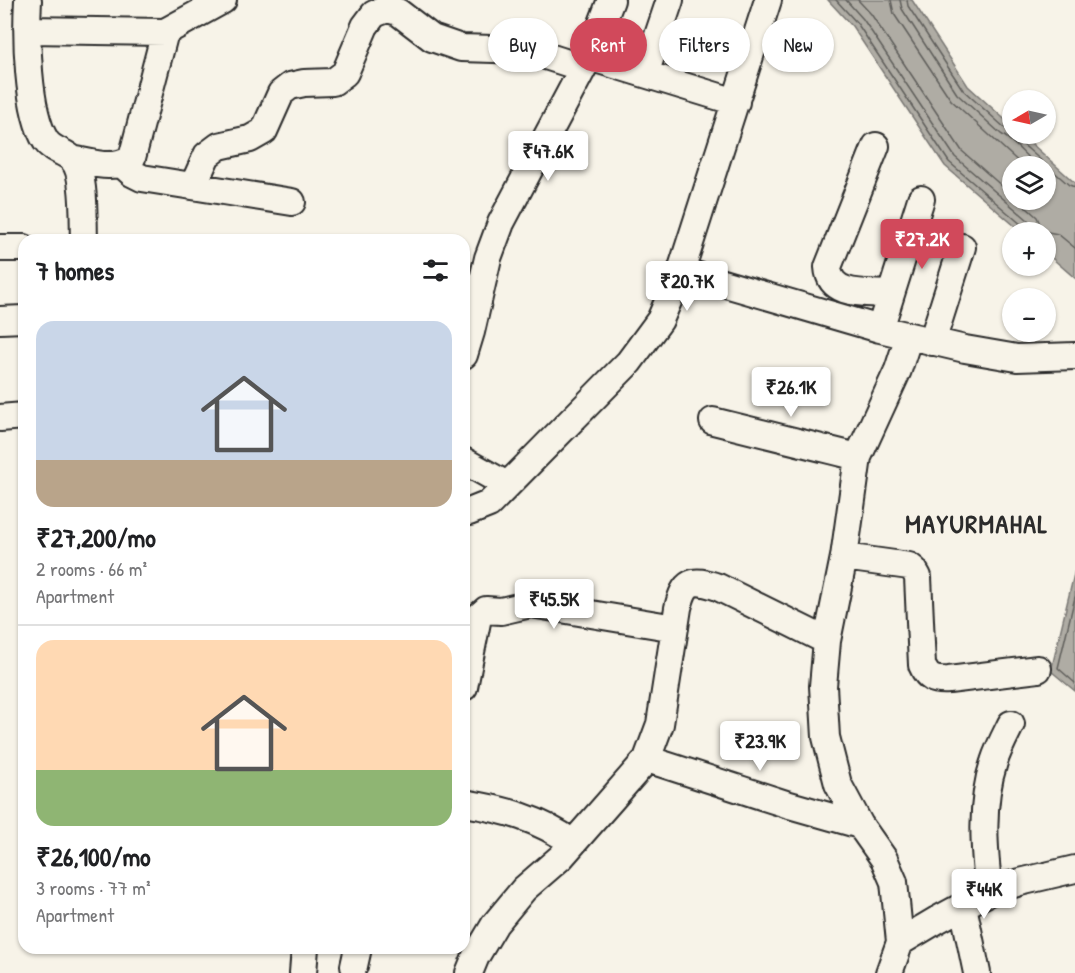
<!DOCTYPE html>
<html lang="en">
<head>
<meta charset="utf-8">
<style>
	body { margin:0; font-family:"Patrick Hand",sans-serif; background:#f6f6f6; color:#202124; height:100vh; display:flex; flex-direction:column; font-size:22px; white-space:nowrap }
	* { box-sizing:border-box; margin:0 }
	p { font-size:20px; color:#757577 }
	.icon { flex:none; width:33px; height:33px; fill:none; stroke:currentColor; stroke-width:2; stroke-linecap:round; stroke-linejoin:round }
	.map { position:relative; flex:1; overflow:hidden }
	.details { position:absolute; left:18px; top:234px; width:452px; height:720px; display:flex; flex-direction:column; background:#fff; border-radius:18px; box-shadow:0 2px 4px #0004 }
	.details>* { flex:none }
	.hud { position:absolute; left:488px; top:18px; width:496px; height:54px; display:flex; gap:12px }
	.needle { width:39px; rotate:261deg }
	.fabs { position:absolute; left:1002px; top:90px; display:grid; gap:12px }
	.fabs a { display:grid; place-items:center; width:54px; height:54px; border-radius:50%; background:#fff; box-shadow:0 2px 4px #0004; font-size:30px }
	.price { position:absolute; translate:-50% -51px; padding:0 14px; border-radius:6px; background:#fff; color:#222; font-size:20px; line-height:39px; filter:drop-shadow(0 2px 3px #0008) }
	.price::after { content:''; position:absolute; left:50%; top:36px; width:18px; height:14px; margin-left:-9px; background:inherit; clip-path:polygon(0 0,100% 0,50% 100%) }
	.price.on { background:#d1495b; color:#fff }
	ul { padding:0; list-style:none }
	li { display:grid; align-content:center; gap:12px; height:318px; padding:0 18px }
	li+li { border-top:2px solid #e0e0e0 }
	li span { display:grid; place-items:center; height:186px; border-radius:18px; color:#555 }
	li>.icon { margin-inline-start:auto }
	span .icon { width:108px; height:108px; fill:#fffc; stroke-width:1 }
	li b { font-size:26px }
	h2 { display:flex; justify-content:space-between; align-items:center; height:72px; padding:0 18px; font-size:26px }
	.tag { padding:0 21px; border-radius:27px; background:#fff; box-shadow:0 2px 4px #0004; font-size:21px; line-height:54px }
	.tag.on { background:#d1495b; color:#fff }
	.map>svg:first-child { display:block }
	.water { fill:#afaca4; stroke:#7a7874; stroke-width:1.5; fill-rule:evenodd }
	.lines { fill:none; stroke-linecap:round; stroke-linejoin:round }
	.shore { stroke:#605f5b; stroke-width:1.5 }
	.minor-casing { stroke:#2b2b2b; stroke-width:30 }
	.minor { stroke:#f7f3e8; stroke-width:26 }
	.labels { text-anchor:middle; stroke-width:5; stroke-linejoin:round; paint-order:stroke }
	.district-label { font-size:26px; font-weight:bold; letter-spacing:1.5px; fill:#2b2b2b; stroke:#f7f3e8 }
</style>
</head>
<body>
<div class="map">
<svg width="1075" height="973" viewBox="0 0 1075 973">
	<rect width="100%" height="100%" fill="#f7f3e8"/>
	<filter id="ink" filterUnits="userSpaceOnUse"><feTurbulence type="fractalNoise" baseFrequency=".0167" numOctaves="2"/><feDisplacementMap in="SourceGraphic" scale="12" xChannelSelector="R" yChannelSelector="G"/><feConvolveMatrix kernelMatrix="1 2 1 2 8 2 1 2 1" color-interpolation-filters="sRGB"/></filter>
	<g filter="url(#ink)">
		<!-- water -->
		<path class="water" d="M828,0H912L968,86L1012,126V134H1021L1075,183V278L1046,253V232H1022L945,166L852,26ZM1012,166H1046V200H1012Z
			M1075,570V691L1051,671Z"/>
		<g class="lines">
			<!-- shore -->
			<path class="shore" d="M836,0L857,23L949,162L1023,226L1025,232
				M846,0L863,19L955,157L1028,220L1033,232
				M858,0L871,14L962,151L1012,195
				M891,0L894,14L951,100L1023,166
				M900,0L902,9L957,94L1001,134C1014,141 1025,156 1037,166
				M907,0L908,6L963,90L1006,129L1012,130
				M1017,134L1019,141L1069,185L1075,187
				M1018,200L1037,217L1043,231L1058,234L1075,248
				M1075,597L1058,668L1075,683"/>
			<!-- minor casing -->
			<g class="minor-casing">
				<path id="minor" d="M28,0C26,34 27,112 46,141C53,151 64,151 72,159C86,172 83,221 84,240
					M28,30L165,32L223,0
					M589,57L736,102
					M645,74L670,0
					M876,146L828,267C830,298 868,292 891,294
					M72,159C93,163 115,171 132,158L165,32
					M123,165L132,173L142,178L292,202
					M193,186L207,155L219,146L250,139L264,131L281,93L290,86L304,83L333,82L345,73L365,26L374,14L387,9L398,12L432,38L461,48L527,50L583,68
					M0,248H24
					M681,271L880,329L965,349L1017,358L1075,356
					M0,320L24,319
					M880,329L921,199
					M932,342L962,247
					M464,355L471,332L488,258L501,223L589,57L611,0
					M0,418L24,416
					M713,421L858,457
					M464,461L507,485
					M464,512H469L489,504L629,362L660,320L681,271L768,0
					M844,557L909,566L914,570L918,577L922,665C928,679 934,681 949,680L1038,669
					M464,687L478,617L486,610L501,611L531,604L675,628
					M647,759L786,804L860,825
					M464,803C506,810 538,818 573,843
					M989,892C984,850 980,804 994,762C998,749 1005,736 1011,724
					M963,906L977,973
					M900,942L894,882L884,859L860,825L838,784L826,737L823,686L827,641L844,557L858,457L898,370L909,336
					M354,966L358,948
					M303,973L305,948
					M469,973L476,956L495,924L524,889L561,857L647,759L660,724L678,608C685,581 691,578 718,587L827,641
					M889,973L900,942L937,920L989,892L1020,882L1075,869"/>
			</g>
			<!-- minor -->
			<use href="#minor" class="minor"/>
		</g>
	</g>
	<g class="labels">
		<!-- district labels -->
		<g class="district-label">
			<text x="977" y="533">MAYURMAHAL</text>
		</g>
	</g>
</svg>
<div class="fabs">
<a><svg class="needle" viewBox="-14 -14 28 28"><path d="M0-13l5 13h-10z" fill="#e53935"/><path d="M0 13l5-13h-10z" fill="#757577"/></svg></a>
<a><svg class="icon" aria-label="layers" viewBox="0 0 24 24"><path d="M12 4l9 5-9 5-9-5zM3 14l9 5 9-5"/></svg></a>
<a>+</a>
<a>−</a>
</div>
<b class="price" style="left:548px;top:182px">₹47.6K</b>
<b class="price on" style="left:922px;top:270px">₹27.2K</b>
<b class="price" style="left:687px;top:312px">₹20.7K</b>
<b class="price" style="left:791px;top:418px">₹26.1K</b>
<b class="price" style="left:554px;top:630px">₹45.5K</b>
<b class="price" style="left:760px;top:772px">₹23.9K</b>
<b class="price" style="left:984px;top:920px">₹44K</b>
<div class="hud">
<a class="tag">Buy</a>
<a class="tag on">Rent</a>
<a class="tag">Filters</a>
<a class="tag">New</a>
</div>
<section class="details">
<h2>7 homes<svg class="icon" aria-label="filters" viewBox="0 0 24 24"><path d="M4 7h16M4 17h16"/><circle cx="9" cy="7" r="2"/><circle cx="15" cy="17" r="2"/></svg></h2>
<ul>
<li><span style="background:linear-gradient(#c9d6e8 75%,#b9a48a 0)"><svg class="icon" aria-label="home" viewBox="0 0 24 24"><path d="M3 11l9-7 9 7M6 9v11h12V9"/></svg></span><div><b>₹27,200/mo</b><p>2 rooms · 66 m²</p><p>Apartment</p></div></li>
<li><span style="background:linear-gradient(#ffd9b3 70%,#8fb573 0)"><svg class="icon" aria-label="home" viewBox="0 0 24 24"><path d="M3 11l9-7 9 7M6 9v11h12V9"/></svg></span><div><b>₹26,100/mo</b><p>3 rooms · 77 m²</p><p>Apartment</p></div></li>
</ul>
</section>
</div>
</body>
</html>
